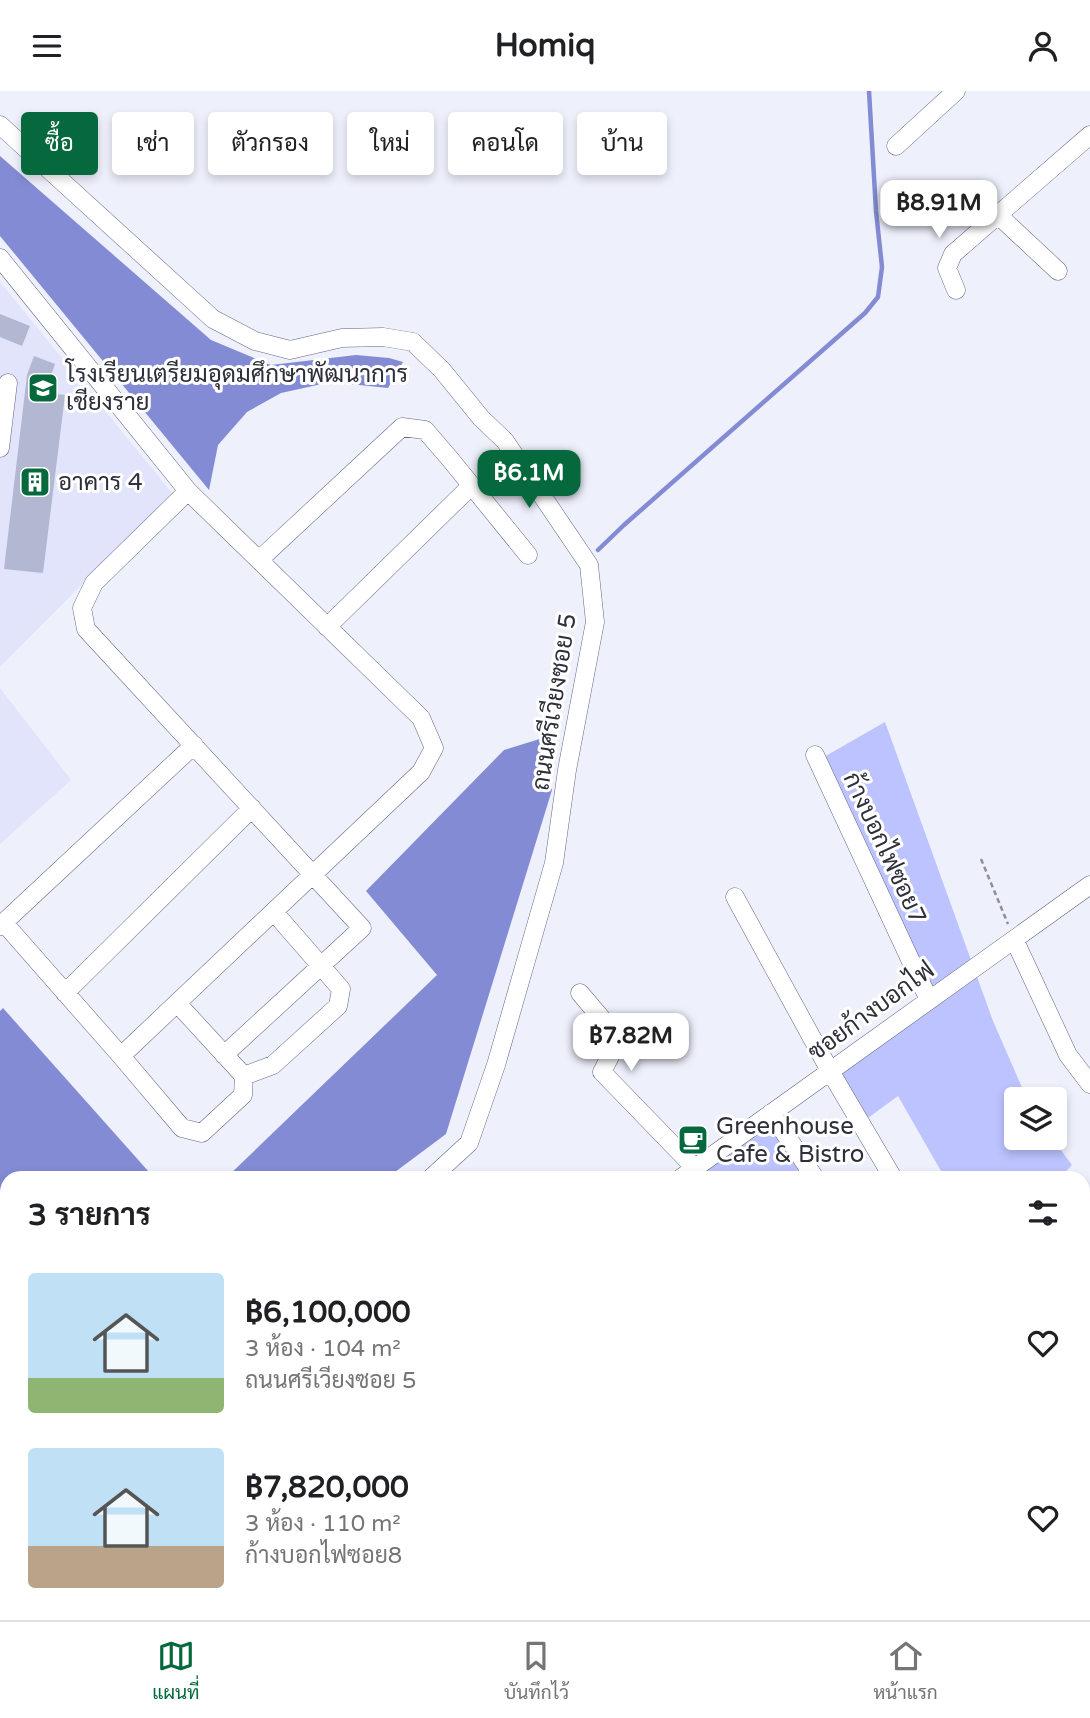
<!DOCTYPE html>
<html lang="th">
<head>
<meta charset="utf-8">
<style>
	body { margin:0; font-family:"Varela Round",Sarabun,sans-serif; background:#f6f6f6; color:#202124; height:100vh; display:flex; flex-direction:column; font-size:26px; white-space:nowrap }
	* { box-sizing:border-box; margin:0 }
	p { font-size:23px; color:#757577 }
	.icon { flex:none; width:38px; height:38px; fill:none; stroke:currentColor; stroke-width:2; stroke-linecap:round; stroke-linejoin:round }
	.map { position:relative; flex:1; overflow:hidden }
	.drawer { position:absolute; left:0px; top:1080px; width:1090px; height:450px; display:flex; flex-direction:column; background:#fff; border-radius:21px 21px 0 0; box-shadow:0 4px 10px #0003 }
	.drawer>* { flex:none }
	.banner { position:absolute; left:21px; top:21px; width:700px; height:63px; display:flex; gap:14px }
	.controls { position:absolute; left:1004px; top:996px; display:grid; gap:14px }
	.controls a { display:grid; place-items:center; width:63px; height:63px; border-radius:7px; background:#fff; box-shadow:0 4px 10px #0003; font-size:35px }
	.price { position:absolute; translate:-50% -60px; padding:0 16px; border-radius:14px; background:#fff; color:#222; font-size:23px; line-height:46px; filter:drop-shadow(0 2px 4px #0008) }
	.price::after { content:''; position:absolute; left:50%; top:42px; width:21px; height:16px; margin-left:-10px; background:inherit; clip-path:polygon(0 0,100% 0,50% 100%) }
	.price.selected { background:#06693e; color:#fff }
	ul { padding:0; list-style:none }
	li { display:flex; align-items:center; gap:21px; height:175px; padding:0 28px }
	li span { display:grid; place-items:center; flex:none; width:196px; height:140px; border-radius:7px; color:#555 }
	li>.icon { margin-inline-start:auto }
	span .icon { width:84px; height:84px; fill:#fffc; stroke-width:1 }
	li b { font-size:30px }
	h2 { display:flex; justify-content:space-between; align-items:center; height:84px; padding:0 28px; font-size:30px }
	.tag { padding:0 24px; border-radius:7px; background:#fff; box-shadow:0 4px 10px #0003; font-size:24px; line-height:63px }
	.tag.selected { background:#06693e; color:#fff }
	header { display:flex; justify-content:space-between; align-items:center; height:91px; padding:0 28px; background:#fff; font-size:32px; font-weight:800 }
	.tabs { display:flex; justify-content:space-around; align-items:center; height:98px; border-top:2px solid #e0e0e0; background:#fff; font-size:19px; color:#757577 }
	.tabs a { display:grid; justify-items:center; gap:4px }
	.tabs .selected { color:#06693e }
	.map>svg:first-child { display:block }
	.built { fill:#e1e4fa }
	.green { fill:#bcc3fe }
	.water { fill:#838bd4 }
	.lines { fill:none; stroke-linecap:round; stroke-linejoin:round }
	.stream { stroke:#838bd4; stroke-width:4.5 }
	.building { fill:#b2b7d2 }
	.minor-casing { stroke:#63677f; stroke-width:19 }
	.path { stroke:#8e8f9b; stroke-width:2.5; stroke-dasharray:5 3.5; stroke-linecap:butt }
	.minor { stroke:#fff; stroke-width:18 }
	.labels { text-anchor:middle; stroke-width:6; stroke-linejoin:round; paint-order:stroke }
	.poi-label { font-size:24px; fill:#2e2f3a; stroke:#fff; text-anchor:start }
	.street-label { font-size:24px; fill:#2e2f3a; stroke:#fff }
</style>
</head>
<body>
<header><svg class="icon" aria-label="menu" viewBox="0 0 24 24"><path d="M4 6h16M4 12h16M4 18h16"/></svg>Homiq<svg class="icon" aria-label="person" viewBox="0 0 24 24"><circle cx="12" cy="8" r="4"/><path d="M4 21q1-7 8-7t8 7"/></svg></header>
<div class="map">
<svg width="1090" height="1529" viewBox="0 0 1090 1529">
	<rect width="100%" height="100%" fill="#eef0fc"/>
	<!-- built -->
	<path class="built" d="M0,191L172,402L0,576Z
		M0,597L71,689L0,753Z
		M0,1174L7,1181V1482L0,1491Z"/>
	<!-- green -->
	<path class="green" d="M885,631L993,930L1027,1008H1017V1046L1052,1047L1072,1074L1060,1087H945L898,1005L861,1032L830,980L929,908L817,670Z
		M771,1022L818,1087H683Z"/>
	<!-- water -->
	<path class="water" d="M0,65L211,249L271,274L356,264L389,267L403,271L388,297L331,291L281,302L247,321L218,354L209,399L0,145Z
		M543,647L552,699L446,1043L387,1087H226L437,884L366,800L504,659Z
		M3,917L149,1081L160,1087H7V1152L0,1144V920Z
		M0,1241L7,1248V1479L0,1487Z"/>
	<g class="lines">
		<!-- stream -->
		<path class="stream" d="M598,459L624,434L865,222L878,206L882,176L876,120L869,0"/>
	</g>
	<!-- building -->
	<path class="building" d="M0,223L30,235L22,255L0,246Z
		M34,265L55,273L45,302L65,304L43,482L4,478L27,284Z"/>
	<g class="lines">
		<!-- minor casing -->
		<g class="minor-casing">
			<path id="minor" d="M0,34L213,228L255,250L290,259L342,247L383,246L413,251L442,279L481,327L505,350L589,474L595,531L567,679L554,772L496,974L469,1052L431,1087
				M896,55L956,0
				M998,124L1058,180
				M0,167L188,400L421,627L434,657L421,681L121,965
				M956,199L947,177L953,163L1090,44
				M0,357L8,292
				M188,400L94,492L82,517L86,538L362,837L224,964
				M259,469L402,336L425,339L450,368L528,464
				M327,536L471,395
				M815,664L929,909
				M735,806L830,980L893,1087
				M4,832L121,965L182,1037L202,1042L243,1004L244,985L177,912
				M0,835L194,654
				M1015,850L1068,964L1090,993
				M65,902L252,717
				M580,902L619,948L602,981L695,1077
				M244,985L273,974L338,915L341,898L274,821
				M771,1022L815,1087
				M681,1087L1090,794
				M1083,1147L1090,1140
				M1083,1394L1090,1386
				M1083,1408L1090,1413
				M0,1514L7,1506
				M607,1522L613,1529
				M236,1529L237,1522
				M762,1529L767,1522
				M982,1529L987,1522"/>
		</g>
		<!-- path -->
		<path class="path" d="M981,768L1008,833"/>
		<!-- minor -->
		<use href="#minor" class="minor"/>
	</g>
	<!-- icons -->
	<defs>
		<g id="school-square" transform="scale(1.575)"><rect x="-9" y="-9" width="18" height="18" rx="4" fill="#06693e" stroke="#fff"/><path d="M0-5L7-2L0 1L-7-2ZM-4 1L0 2.5L4 1V4Q0 6-4 4Z" fill="#fff"/></g>
		<g id="building-square" transform="scale(1.575)"><rect x="-9" y="-9" width="18" height="18" rx="4" fill="#06693e" stroke="#fff"/><path d="M-4-6H4V6H1V3H-1V6H-4ZM-2.5-4.3h1.7v1.8h-1.7ZM.8-4.3h1.7v1.8H.8ZM-2.5-1h1.7V.8h-1.7ZM.8-1h1.7V.8H.8Z" fill="#fff"/></g>
		<g id="cafe-square" transform="scale(1.575)"><rect x="-9" y="-9" width="18" height="18" rx="4" fill="#06693e" stroke="#fff"/><path d="M-5.5-4.5H6V0H3Q3 3.5 0 3.5H-2.5Q-5.5 3.5-5.5 0ZM3-3.2v2h1.7v-2ZM-6 4.5H4V6H-6Z" fill="#fff"/></g>
	</defs>
	<g fill-rule="evenodd">
		<use href="#school-square" x="43" y="297"/>
		<use href="#building-square" x="35" y="391"/>
		<use href="#cafe-square" x="693" y="1049"/>
	</g>
	<g class="labels">
		<!-- poi labels -->
		<g class="poi-label">
			<text x="66" y="291">โรงเรียนเตรียมอุดมศึกษาพัฒนาการ<tspan x="66" dy="28">เชียงราย</tspan></text>
			<text x="58" y="399">อาคาร 4</text>
			<text x="716" y="1043">Greenhouse<tspan x="716" dy="28">Cafe &amp; Bistro</tspan></text>
		</g>
		<!-- street labels -->
		<g class="street-label">
			<text transform="translate(554 611) rotate(-81)" y="8">ถนนศรีเวียงซอย 5</text>
			<text transform="translate(885 757) rotate(65)" y="8">ก้างบอกไฟซอย7</text>
			<text transform="translate(871 920) rotate(-36)" y="8">ซอยก้างบอกไฟ</text>
		</g>
	</g>
</svg>
<div class="controls">
<a><svg class="icon" aria-label="layers" viewBox="0 0 24 24"><path d="M12 4l9 5-9 5-9-5zM3 14l9 5 9-5"/></svg></a>
</div>
<b class="price" style="left:939px;top:149px">฿8.91M</b>
<b class="price selected" style="left:529px;top:419px">฿6.1M</b>
<b class="price" style="left:631px;top:982px">฿7.82M</b>
<div class="banner">
<a class="tag selected">ซื้อ</a>
<a class="tag">เช่า</a>
<a class="tag">ตัวกรอง</a>
<a class="tag">ใหม่</a>
<a class="tag">คอนโด</a>
<a class="tag">บ้าน</a>
</div>
<section class="drawer">
<h2>3 รายการ<svg class="icon" aria-label="filters" viewBox="0 0 24 24"><path d="M4 7h16M4 17h16"/><circle cx="9" cy="7" r="2"/><circle cx="15" cy="17" r="2"/></svg></h2>
<ul>
<li><span style="background:linear-gradient(#bfe0f5 75%,#8fb573 0)"><svg class="icon" aria-label="home" viewBox="0 0 24 24"><path d="M3 11l9-7 9 7M6 9v11h12V9"/></svg></span><div><b>฿6,100,000</b><p>3 ห้อง · 104 m²</p><p>ถนนศรีเวียงซอย 5</p></div><svg class="icon" aria-label="heart" viewBox="0 0 24 24"><path d="M12 20l-8-8c-3-5 5-10 8-4 3-6 11-1 8 4z"/></svg></li>
<li><span style="background:linear-gradient(#bfe0f5 70%,#b9a48a 0)"><svg class="icon" aria-label="home" viewBox="0 0 24 24"><path d="M3 11l9-7 9 7M6 9v11h12V9"/></svg></span><div><b>฿7,820,000</b><p>3 ห้อง · 110 m²</p><p>ก้างบอกไฟซอย8</p></div><svg class="icon" aria-label="heart" viewBox="0 0 24 24"><path d="M12 20l-8-8c-3-5 5-10 8-4 3-6 11-1 8 4z"/></svg></li>
</ul>
</section>
</div>
<nav class="tabs">
<a class="selected"><svg class="icon" aria-label="map" viewBox="0 0 24 24"><path d="M3 6l6-2 6 2 6-2v14l-6 2-6-2-6 2zM9 4v14M15 6v14"/></svg>แผนที่</a>
<a><svg class="icon" aria-label="saved" viewBox="0 0 24 24"><path d="M7 4h10v16l-5-4-5 4z"/></svg>บันทึกไว้</a>
<a><svg class="icon" aria-label="home" viewBox="0 0 24 24"><path d="M3 11l9-7 9 7M6 9v11h12V9"/></svg>หน้าแรก</a>
</nav>
</body>
</html>
